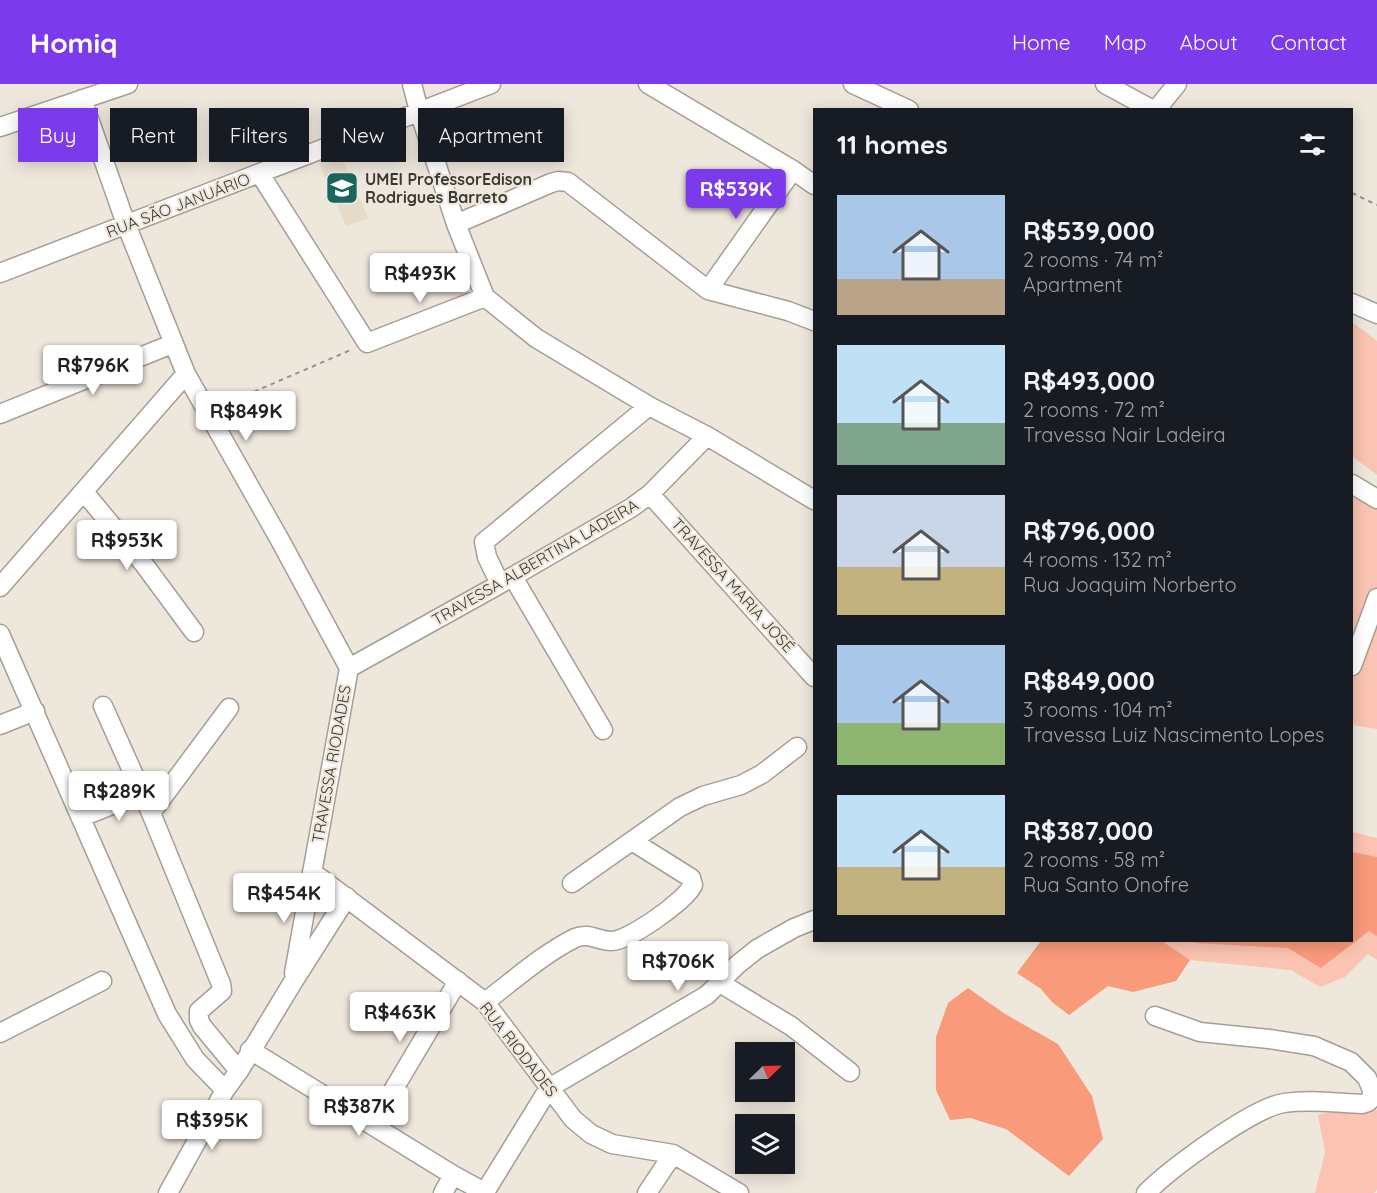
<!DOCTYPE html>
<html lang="en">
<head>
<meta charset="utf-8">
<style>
	body { margin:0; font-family:Quicksand,sans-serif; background:#20242c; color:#f1f3f6; height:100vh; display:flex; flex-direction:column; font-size:22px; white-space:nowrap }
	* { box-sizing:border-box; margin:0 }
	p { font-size:20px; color:#9ea1a6 }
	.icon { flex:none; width:33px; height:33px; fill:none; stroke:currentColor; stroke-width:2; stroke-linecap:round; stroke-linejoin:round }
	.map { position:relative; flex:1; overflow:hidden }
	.details { position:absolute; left:813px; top:24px; width:540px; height:834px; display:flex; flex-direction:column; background:#171b24; border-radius:0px; box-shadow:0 3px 15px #0003 }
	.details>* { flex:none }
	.banner { position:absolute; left:18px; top:24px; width:570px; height:54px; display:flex; gap:12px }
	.needle { width:39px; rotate:67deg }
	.buttons { position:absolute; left:735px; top:958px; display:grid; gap:12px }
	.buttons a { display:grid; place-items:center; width:60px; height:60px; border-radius:0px; background:#171b24; box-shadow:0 3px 15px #0003; font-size:30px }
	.price { position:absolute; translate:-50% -51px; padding:0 14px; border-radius:6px; background:#fff; color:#222; font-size:20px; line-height:39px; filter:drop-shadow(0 2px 3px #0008) }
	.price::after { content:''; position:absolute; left:50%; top:36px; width:18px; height:14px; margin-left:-9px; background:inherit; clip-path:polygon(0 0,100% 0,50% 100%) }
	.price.current { background:#7c3aed; color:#fff }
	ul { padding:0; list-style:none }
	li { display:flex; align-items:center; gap:18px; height:150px; padding:0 24px }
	li span { display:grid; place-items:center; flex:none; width:168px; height:120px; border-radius:0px; color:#555 }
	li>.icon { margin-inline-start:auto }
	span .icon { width:72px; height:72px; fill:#fffc; stroke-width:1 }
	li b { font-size:26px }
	h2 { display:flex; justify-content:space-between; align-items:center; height:72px; padding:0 24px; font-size:26px }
	.pill { padding:0 21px; border-radius:0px; background:#171b24; box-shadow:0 3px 15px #0003; font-size:21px; line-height:54px }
	.pill.current { background:#7c3aed; color:#fff }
	header { display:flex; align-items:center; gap:36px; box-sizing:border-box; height:84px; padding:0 30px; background:#7c3aed; color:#fff }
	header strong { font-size:28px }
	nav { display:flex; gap:33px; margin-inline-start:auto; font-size:21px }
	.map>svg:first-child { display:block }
	.built { fill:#e6dbc9 }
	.green { fill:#fbc3b1 }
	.forest { fill:#f99a7b }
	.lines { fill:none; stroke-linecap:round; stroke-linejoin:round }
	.minor-casing { stroke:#a59e94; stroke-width:21 }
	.path { stroke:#969189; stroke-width:2; stroke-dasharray:4.5 4.5; stroke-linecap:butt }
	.minor { stroke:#fff; stroke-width:18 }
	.labels { text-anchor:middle; stroke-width:4.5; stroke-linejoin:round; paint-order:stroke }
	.poi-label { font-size:16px; font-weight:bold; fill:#3c3935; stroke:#eee7dc; text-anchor:start }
	.street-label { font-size:16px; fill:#3c3935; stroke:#eee7dc }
</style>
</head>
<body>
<header>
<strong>Homiq</strong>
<nav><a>Home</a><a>Map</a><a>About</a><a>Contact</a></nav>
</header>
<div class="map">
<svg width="1377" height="1109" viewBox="0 0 1377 1109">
	<rect width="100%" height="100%" fill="#eee7dc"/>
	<!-- built -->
	<path class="built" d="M338,65L368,134L346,142L317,74Z"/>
	<!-- green -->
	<path class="green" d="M1352,238L1377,257V391L1352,372Z
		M1352,413L1377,423V645L1352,641Z
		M1352,748L1377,754V876L1368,870L1345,893L1320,903L1291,886L1190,876L1162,857L1352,856Z
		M1342,1025L1377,1026V1105L1374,1109H1315L1325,1068L1318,1031Z"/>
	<!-- forest -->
	<path class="forest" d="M1352,768L1377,773V852L1369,847L1321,884L1288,864L1196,859L1192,857L1352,856Z
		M1041,857H1162L1190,876L1176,897L1133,908L1108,902L1069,931L1052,918L1041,905L1017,889Z
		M968,904L1005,930L1058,960L1092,1012L1103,1055L1069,1092L1006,1045L970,1034L950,1036L936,1006V953L948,919Z"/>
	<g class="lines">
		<!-- minor casing -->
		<g class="minor-casing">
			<path id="minor" d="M412,0L419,27L456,140L485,213L536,254L649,322L707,352L814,416
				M648,0L793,86L814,101
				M853,0L909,26
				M1105,0L1153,26
				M82,15L126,140L186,290L281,458L349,584
				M1156,26L1177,0
				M0,43L128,0
				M260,90L367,259L485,213
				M456,140L551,99L558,97L568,98L708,206L788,227L814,237
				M0,189L491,0
				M708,206L793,86
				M1352,219L1377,230
				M0,330L172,260
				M1352,400L1377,415
				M84,408L143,479L194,548
				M650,410L814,593
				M513,493L603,646
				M500,500L487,473L484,458L649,322
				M0,503L186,290
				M0,550L167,930L195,975L225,1006
				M1352,582L1377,514
				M349,584L500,500L631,424L650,410L707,352
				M103,622L151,729L221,900L222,907L199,927V936L202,942L239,987
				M0,641L35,627
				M151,729L229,624
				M82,733L142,709
				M312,788L485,918L573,1035L591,1050L612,1060L673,1070L739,1109
				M572,799L680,723L703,712L741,701L762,690L797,663
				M294,889L349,584
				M720,899L791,942L850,988
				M485,918C514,896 543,870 575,854C589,848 598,857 611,857C629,857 685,817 693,801L691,794L632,757
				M0,949L102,897
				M250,966L453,1091L486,1109
				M373,1040L458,897
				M485,1108L549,1004L707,911L737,881L757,865L794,844L814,836
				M168,1109L225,1006L239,987L293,898L347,813
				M443,1109L453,1091
				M647,1109L673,1070
				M1146,1109C1170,1085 1252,1024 1284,1019C1310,1015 1337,1019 1362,1020L1368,1018L1372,1014V1006L1367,994L1351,978L1314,962L1269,955L1200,948L1155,932"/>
		</g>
		<!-- path -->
		<path class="path" d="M1352,109L1377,121
			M221,322L353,265"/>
		<!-- minor -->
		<use href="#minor" class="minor"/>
	</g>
	<!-- icons -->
	<defs>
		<g id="school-square" transform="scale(1.725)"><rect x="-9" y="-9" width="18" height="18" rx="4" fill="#1a655e" stroke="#eee7dc"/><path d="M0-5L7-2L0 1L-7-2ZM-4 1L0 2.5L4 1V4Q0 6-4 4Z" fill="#fff"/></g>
	</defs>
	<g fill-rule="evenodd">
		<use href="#school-square" x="342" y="104"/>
	</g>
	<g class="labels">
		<!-- poi labels -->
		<g class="poi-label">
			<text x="365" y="101">UMEI ProfessorEdison<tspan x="365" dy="18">Rodrigues Barreto</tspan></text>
		</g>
		<!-- street labels -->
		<g class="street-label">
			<text transform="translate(178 121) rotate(-21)" y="6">RUA SÃO JANUÁRIO</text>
			<text transform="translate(535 478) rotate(-30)" y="6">TRAVESSA ALBERTINA LADEIRA</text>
			<text transform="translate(733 501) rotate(48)" y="6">TRAVESSA MARIA JOSÉ</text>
			<text transform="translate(331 680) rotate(-80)" y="6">TRAVESSA RIODADES</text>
			<text transform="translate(519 965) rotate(52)" y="6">RUA RIODADES</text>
		</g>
	</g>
</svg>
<div class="buttons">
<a><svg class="needle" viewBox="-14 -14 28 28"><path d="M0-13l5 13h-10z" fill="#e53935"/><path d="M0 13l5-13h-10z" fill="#9ea1a6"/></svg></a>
<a><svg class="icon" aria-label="layers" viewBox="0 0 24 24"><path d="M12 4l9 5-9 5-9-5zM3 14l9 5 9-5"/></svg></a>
</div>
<b class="price current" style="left:736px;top:136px">R$539K</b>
<b class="price" style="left:420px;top:220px">R$493K</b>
<b class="price" style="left:93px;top:312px">R$796K</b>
<b class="price" style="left:246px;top:358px">R$849K</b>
<b class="price" style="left:127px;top:487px">R$953K</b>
<b class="price" style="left:119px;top:738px">R$289K</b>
<b class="price" style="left:284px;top:840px">R$454K</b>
<b class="price" style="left:678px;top:908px">R$706K</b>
<b class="price" style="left:400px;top:959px">R$463K</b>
<b class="price" style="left:359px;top:1053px">R$387K</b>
<b class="price" style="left:212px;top:1067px">R$395K</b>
<div class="banner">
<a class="pill current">Buy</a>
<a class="pill">Rent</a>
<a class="pill">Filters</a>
<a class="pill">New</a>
<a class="pill">Apartment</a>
</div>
<section class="details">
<h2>11 homes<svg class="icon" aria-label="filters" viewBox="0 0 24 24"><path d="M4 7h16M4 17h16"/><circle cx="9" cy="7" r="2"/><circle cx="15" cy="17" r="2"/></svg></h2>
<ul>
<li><span style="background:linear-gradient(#a9c7e8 70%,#b9a48a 0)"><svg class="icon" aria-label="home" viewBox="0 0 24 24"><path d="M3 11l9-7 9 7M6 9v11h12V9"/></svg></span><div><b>R$539,000</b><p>2 rooms · 74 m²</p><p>Apartment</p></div></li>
<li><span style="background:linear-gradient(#bfe0f5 65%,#7fa58c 0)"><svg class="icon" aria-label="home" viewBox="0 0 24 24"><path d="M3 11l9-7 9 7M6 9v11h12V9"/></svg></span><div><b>R$493,000</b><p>2 rooms · 72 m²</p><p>Travessa Nair Ladeira</p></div></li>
<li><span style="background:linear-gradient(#c9d6e8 60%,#c2b280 0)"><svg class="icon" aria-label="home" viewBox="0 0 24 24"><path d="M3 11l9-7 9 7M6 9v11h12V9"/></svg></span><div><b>R$796,000</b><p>4 rooms · 132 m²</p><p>Rua Joaquim Norberto</p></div></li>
<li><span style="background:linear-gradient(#a9c7e8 65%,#8fb573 0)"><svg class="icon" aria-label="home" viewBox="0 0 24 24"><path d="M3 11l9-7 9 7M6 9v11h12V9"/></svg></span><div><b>R$849,000</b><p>3 rooms · 104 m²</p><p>Travessa Luiz Nascimento Lopes</p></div></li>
<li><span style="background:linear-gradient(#bfe0f5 60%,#c2b280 0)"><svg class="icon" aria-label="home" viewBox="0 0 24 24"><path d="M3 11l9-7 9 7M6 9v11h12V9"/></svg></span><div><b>R$387,000</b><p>2 rooms · 58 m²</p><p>Rua Santo Onofre</p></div></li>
</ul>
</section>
</div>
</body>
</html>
